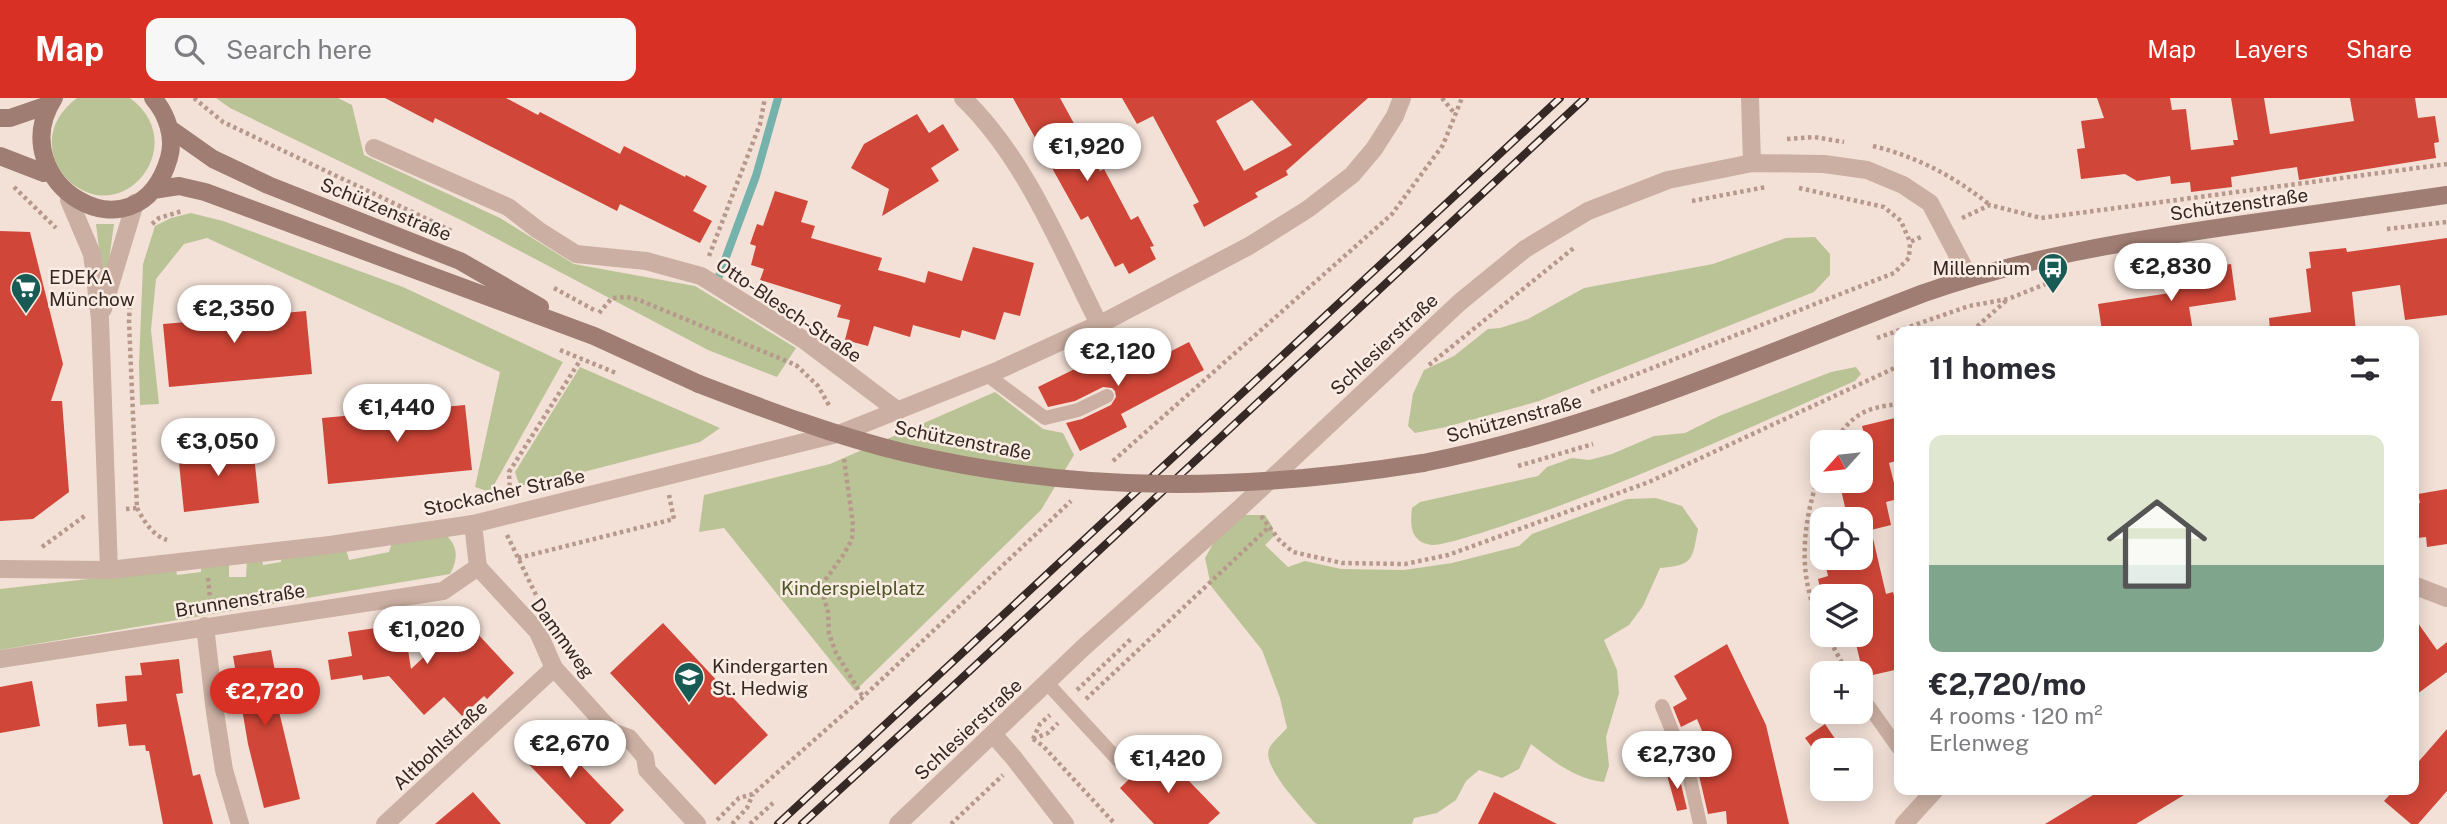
<!DOCTYPE html>
<html lang="en">
<head>
<meta charset="utf-8">
<style>
	body { margin:0; font-family:"Public Sans",sans-serif; background:#f7f7f7; color:#2b2b33; height:100vh; display:flex; flex-direction:column; font-size:26px; white-space:nowrap }
	* { box-sizing:border-box; margin:0 }
	p { font-size:23px; color:#7c7c81 }
	.icon { flex:none; width:38px; height:38px; fill:none; stroke:currentColor; stroke-width:2; stroke-linecap:round; stroke-linejoin:round }
	.map { position:relative; flex:1; overflow:hidden }
	.panel { position:absolute; left:1894px; top:228px; width:525px; height:469px; display:flex; flex-direction:column; background:#fff; border-radius:14px; box-shadow:0 4px 18px #0003 }
	.panel>* { flex:none }
	.needle { width:46px; rotate:243deg }
	.controls { position:absolute; left:1810px; top:332px; display:grid; gap:14px }
	.controls a { display:grid; place-items:center; width:63px; height:63px; border-radius:14px; background:#fff; box-shadow:0 4px 18px #0003; font-size:35px }
	.price { position:absolute; translate:-50% -60px; padding:0 16px; border-radius:24px; background:#fff; color:#222; font-size:23px; line-height:46px; filter:drop-shadow(0 2px 4px #0008) }
	.price::after { content:''; position:absolute; left:50%; top:42px; width:21px; height:16px; margin-left:-10px; background:inherit; clip-path:polygon(0 0,100% 0,50% 100%) }
	.price.on { background:#d93025; color:#fff }
	ul { padding:0; list-style:none }
	li { display:grid; align-content:center; gap:14px; height:371px; padding:0 35px }
	li+li { border-top:2px solid #e1e1e2 }
	li span { display:grid; place-items:center; height:217px; border-radius:14px; color:#555 }
	li>.icon { margin-inline-start:auto }
	span .icon { width:126px; height:126px; fill:#fffc; stroke-width:1 }
	li b { font-size:30px }
	h2 { display:flex; justify-content:space-between; align-items:center; height:84px; padding:0 35px; font-size:30px }
	header { display:flex; align-items:center; gap:42px; box-sizing:border-box; height:98px; padding:0 35px; background:#d93025; color:#fff }
	header strong { font-size:33px }
	nav { display:flex; gap:38px; margin-inline-start:auto; font-size:24px }
	.search { width:490px; height:63px; background:#f7f7f7; display:flex; align-items:center; gap:18px; box-sizing:border-box; padding:0 24px; border-radius:14px; color:#7c7c81; font-size:26px }
	.map>svg:first-child { display:block }
	.green { fill:#bac396 }
	.lines { fill:none; stroke-linecap:round; stroke-linejoin:round }
	.stream { stroke:#74b2ab; stroke-width:8 }
	.building { fill:#d04638; fill-rule:evenodd }
	.path { stroke:#b7988c; stroke-width:4.5; stroke-dasharray:3.5 3.5; stroke-linecap:butt }
	.service { stroke:#cbafa2; stroke-width:14 }
	.minor { stroke:#cbafa2; stroke-width:18 }
	.secondary { stroke:#9f7d73; stroke-width:18 }
	.rail-casing { stroke:#352825; stroke-width:8 }
	.rail { stroke:#faece3; stroke-width:5; stroke-dasharray:16; stroke-linecap:butt }
	.secondary-bridge { stroke:#9f7d73; stroke-width:18 }
	.labels { text-anchor:middle; stroke-width:5; stroke-linejoin:round; paint-order:stroke }
	.street-label { font-size:19px; fill:#352825; stroke:#faece3 }
	.poi-label { font-size:19px; fill:#352825; stroke:#faece3; text-anchor:start }
	.park-label { font-size:19px; fill:#4b5627; stroke:#faece3 }
</style>
</head>
<body>
<header>
<strong>Map</strong>
<div class="search"><svg class="icon" aria-label="search" viewBox="0 0 24 24"><circle cx="10" cy="10" r="6"/><path d="M15 15l6 6"/></svg>Search here</div>
<nav><a>Map</a><a>Layers</a><a>Share</a></nav>
</header>
<div class="map">
<svg width="2447" height="726" viewBox="0 0 2447 726">
	<rect width="100%" height="100%" fill="#f3e1d7"/>
	<!-- green -->
	<path class="green" d="M77,0H130C190,44 128,127 74,87C62,78 54,65 52,50C50,29 60,13 77,0Z
		M216,0H338L352,7L364,57L500,120L574,166L695,188L796,250L777,279L708,252L465,124L230,10Z
		M191,115L223,123L403,189L563,264L490,394L475,389L500,274L207,140L184,146L156,181L151,232L159,306L140,307L139,267L143,166L155,128L171,120Z
		M96,126H114L107,176H102Z
		M1815,139L1830,156V177L1814,194L1539,303L1446,329L1415,335L1408,328L1413,296L1424,272L1454,258L1488,231L1500,230L1528,221L1584,190L1713,166L1786,140Z
		M580,269L720,330L700,344L529,388L519,386L515,374Z
		M1856,269L1861,276L1855,283C1742,333 1631,384 1514,424C1499,429 1444,448 1432,447C1410,444 1410,427 1412,410L1420,404L1538,378L1547,369L1572,360L1589,362L1612,356L1654,338L1685,335L1719,318L1831,274Z
		M995,294L1043,331L1063,335L1074,357L1041,412L855,593L724,430L699,434L704,397L830,366Z
		M1656,400L1682,408L1698,431C1692,463 1693,467 1660,470L1643,508L1629,527L1604,542L1617,572L1619,595L1606,639L1609,668L1604,684C1575,681 1553,663 1531,646L1519,671L1502,680L1479,672L1466,683L1456,702L1437,715L1414,720L1412,726H1317L1314,724C1302,710 1262,669 1269,651C1272,644 1282,636 1287,630L1280,600L1262,552L1211,488L1205,460L1223,428L1238,417H1265L1272,428L1274,438L1265,447L1288,469L1305,463L1341,471L1404,472L1452,465L1519,448L1532,436L1627,401Z
		M443,434C458,447 459,459 450,476L0,552V491L176,471L177,477L201,474V465L229,463V479H246L247,461L262,459L263,467L281,464V457L345,448L349,462L389,454L393,441Z"/>
	<g class="lines">
		<!-- stream -->
		<path class="stream" d="M719,178L756,78L778,0"/>
	</g>
	<!-- building -->
	<path class="building" d="M385,0H506L538,17L540,14L620,56L624,48L685,79L686,77L707,88L693,113L712,123L700,145L620,106L617,113L435,20L433,25Z
		M1013,0H1060L1100,73L1104,71L1131,122L1138,118L1154,148L1150,149L1156,161L1129,176L1123,165L1115,169L1088,118L1081,122Z
		M1122,0H1368L1286,73L1288,77L1255,95L1258,99L1204,129L1193,107L1199,104L1153,18L1137,26ZM1252,2L1292,47L1244,73L1216,23Z
		M2097,0H2170L2172,12L2186,11L2191,52L2234,47L2233,42H2238L2231,0H2264L2270,36L2354,23L2350,0H2415L2418,20L2435,18L2439,44L2434,45L2436,60L2299,82L2297,69L2231,79L2232,89L2191,94L2190,84L2171,86L2170,78L2137,83L2125,76L2081,81L2077,51L2085,50L2081,23L2104,20Z
		M917,16L929,35L943,26L959,52L931,70L939,83L882,118L889,91L851,70L864,46Z
		M775,93L808,103L801,124L815,128L811,140L882,160L878,172L901,178L925,185L928,173L962,183L973,149L1034,165L1020,218L1004,214L995,242L962,232L960,240L913,227L910,239L874,228L868,248L845,242L850,222L837,219L841,207L760,182L764,171L751,167L756,148L750,146L757,126L763,128Z
		M0,133L30,134L63,266L51,303H62L69,394L33,421L0,423Z
		M2447,140V217L2405,222L2400,187L2352,194L2356,233H2270L2269,220L2311,214L2306,171L2311,170L2309,154L2346,150L2347,154Z
		M2231,166L2236,202L2189,209L2193,233H2102L2098,206L2170,195L2169,189L2176,188L2174,174Z
		M222,195L225,220L306,213L312,276L169,289L163,226L187,224L184,198Z
		M1189,244L1204,272L1121,316L1127,329L1080,353L1066,325L1082,321L1111,307L1116,299L1115,293L1112,290L1103,289L1075,303L1048,309L1038,289L1126,246L1138,270Z
		M465,307L472,372L328,386L322,320Z
		M1899,319V362L1889,365L1898,401L1886,404L1891,427L1871,432L1886,496L1893,494L1899,518V571L1864,579L1854,538L1849,539V537H1860V499H1822L1818,481L1828,478L1824,460H1860V422H1838L1835,411L1845,409L1839,383H1860V369L1872,366L1862,328Z
		M253,347L259,405L184,414L178,355Z
		M2447,391V446L2427,449L2426,439L2417,440L2413,406L2420,405L2418,396Z
		M2413,518L2437,552L2447,544V574L2413,599Z
		M464,521L514,575L487,601L484,598L462,618L444,599L424,617L389,578L363,582L362,577L331,582L328,562L352,558L348,534L404,526L411,571Z
		M663,525L768,637L715,687L610,575Z
		M1727,546L1766,627L1789,726H1727L1726,713L1708,716L1697,669L1715,664L1697,621L1681,629L1673,609L1687,601L1674,578Z
		M271,552L281,605H277L300,701L264,710L248,646L233,558Z
		M179,561L183,595L176,596L193,678L200,676L213,726H163L149,653H146L145,647L129,648L126,626L98,629L96,606L127,603L125,578L142,577L140,565Z
		M32,583L40,628L0,635V589Z
		M1825,626L1838,645L1827,653H1822V657L1819,659L1805,640Z
		M545,630L624,712L610,726H586L518,655Z
		M2447,631V693L2418,726H2411L2384,703L2395,691H2413V670Z
		M1159,652L1220,715L1208,726H1154L1120,690Z
		M1678,674L1687,711L1677,713L1667,677Z
		M2103,691H2194L2136,726H2045Z
		M473,694L501,726H435Z
		M1494,694L1557,726H1478Z"/>
	<g class="lines">
		<!-- path -->
		<path class="path" d="M194,0L223,24L452,133
			M1442,0L1455,16
			M1787,41L1814,39L1844,44
			M1873,48C1918,59 1955,79 1990,107
			M14,89L56,130
			M1799,90L1884,109L1901,123L1910,144
			M1692,103L1766,89
			M1962,120L1990,107L2041,120L2447,66
			M152,126L159,120L182,113
			M2387,131L2447,124
			M709,158L760,26L765,0
			M554,190L596,213
			M599,215L612,200L627,199L639,202L796,267L818,288L830,309
			M1972,233L2008,201
			M1877,240L1969,208L2008,201L2048,185
			M560,252L616,275
			M1429,267L1575,149
			M1591,294L1894,175L1909,160L1910,144L1923,138
			M1834,345C1853,315 1865,310 1899,306
			M844,361L853,427L852,441L844,456L823,485L822,493L828,514L829,536L836,555L863,599
			M1113,363L1392,116L1443,47L1462,0
			M1518,368L1593,346
			M1822,368C1803,420 1795,478 1822,527
			M510,395L509,374L581,261
			M137,410C144,423 152,437 167,442
			M126,411L137,410L129,224L130,203
			M1261,418L1280,443L1293,454L1342,465L1405,466L1448,457L1649,384L1899,268
			M507,437L537,499
			M42,449L86,417
			M518,460L674,421L669,397
			M208,480L211,509
			M1827,537L1848,576
			M1077,592L1132,540
			M1086,601L1269,429
			M1033,641L1040,626L1050,617
			M1033,641L1048,635L1058,625
			M1033,641L1043,648L1115,726
			M717,722L739,700L753,696L863,599L1071,403
			M732,726L747,710L753,696
			M750,726L773,705
			M951,726L1003,677"/>
		<!-- service -->
		<path class="service" d="M987,277L1045,320L1078,312L1107,298
			M1047,585L1118,662
			M1860,596L1899,651
			M1662,608L1688,672L1700,726"/>
		<!-- minor -->
		<path class="minor" d="M963,0C1026,61 1060,149 1099,226
			M1750,0L1752,65
			M374,50L508,109L538,132L576,156L646,163L701,178L804,242L898,313
			M69,102L92,156L100,221L109,472
			M103,211L135,105
			M473,426L478,469L538,534L554,570L612,634L629,640L645,659L647,672L697,726
			M0,471L109,472L330,447L473,426L841,335L999,272L1110,221L1249,148L1308,111L1352,77L1374,51L1395,18L1402,0
			M2413,487L2447,500
			M205,528L215,614L224,672L240,726
			M0,561L443,493L478,469
			M993,636L1013,659L1065,726
			M385,726L554,570
			M898,726L1085,548L1239,411L1460,204L1525,151L1588,113L1668,82L1752,65L1824,66L1867,72L1903,87L1930,105L1969,179
			M1904,726L1936,691"/>
		<!-- secondary -->
		<path class="secondary" d="M54,0C0,84 137,169 169,60C175,39 167,16 153,0
			M0,20H10L48,7
			M169,30L213,61L268,87L460,163L540,209
			M0,58L44,75
			M153,92L179,88L205,94L594,238L699,286
			M1423,365C1597,331 1759,258 1924,195C2023,160 2127,143 2231,128C2303,118 2375,108 2447,97"/>
		<!-- rail casing -->
		<g class="rail-casing">
			<path id="rail" d="M778,726L1560,0
				M802,726L948,593L1585,0"/>
		</g>
		<!-- rail -->
		<use href="#rail" class="rail"/>
		<!-- secondary-bridge -->
		<path class="secondary-bridge" d="M699,286C767,312 835,338 906,355C1081,396 1247,393 1423,365"/>
	</g>
	<!-- icons -->
	<defs>
		<g id="bus-pin" transform="scale(1.575)"><path d="M0 17L-7.5 6A9.5 9.5 0 1 1 7.5 6Z" fill="#185a54" stroke="#faece3"/><path d="M-5-6H5V4H4V6H2V4H-2V6H-4V4H-5ZM-3.5-4V0h7V-4ZM-3.5 1.2v1.5H-2V1.2ZM2 1.2v1.5H3.5V1.2Z" fill="#fff"/></g>
		<g id="supermarket-pin" transform="scale(1.575)"><path d="M0 17L-7.5 6A9.5 9.5 0 1 1 7.5 6Z" fill="#185a54" stroke="#faece3"/><path d="M-6-5.5h2.5l.6 2H6L4.5 2H-2.5L-4.4-4H-6ZM-1.5 3.2a1.3 1.3 0 1 0 .1 0ZM3 3.2a1.3 1.3 0 1 0 .1 0Z" fill="#fff"/></g>
		<g id="school-pin" transform="scale(1.575)"><path d="M0 17L-7.5 6A9.5 9.5 0 1 1 7.5 6Z" fill="#185a54" stroke="#faece3"/><path d="M0-5L7-2L0 1L-7-2ZM-4 1L0 2.5L4 1V4Q0 6-4 4Z" fill="#fff"/></g>
	</defs>
	<g fill-rule="evenodd">
		<use href="#bus-pin" x="2053" y="170"/>
		<use href="#supermarket-pin" x="26" y="190"/>
		<use href="#school-pin" x="689" y="579"/>
	</g>
	<g class="labels">
		<!-- street labels -->
		<g class="street-label">
			<text transform="translate(2239 106) rotate(-8)" y="7">Schützenstraße</text>
			<text transform="translate(386 111) rotate(22)" y="7">Schützenstraße</text>
			<text transform="translate(789 212) rotate(34)" y="7">Otto-Blesch-Straße</text>
			<text transform="translate(1384 246) rotate(-43)" y="7">Schlesierstraße</text>
			<text transform="translate(1514 320) rotate(-15)" y="7">Schützenstraße</text>
			<text transform="translate(963 342) rotate(11)" y="7">Schützenstraße</text>
			<text transform="translate(504 394) rotate(-12)" y="7">Stockacher Straße</text>
			<text transform="translate(240 502) rotate(-9)" y="7">Brunnenstraße</text>
			<text transform="translate(563 540) rotate(54)" y="7">Dammweg</text>
			<text transform="translate(968 631) rotate(-43)" y="7">Schlesierstraße</text>
			<text transform="translate(440 647) rotate(-43)" y="7">Altbohlstraße</text>
		</g>
		<!-- poi labels -->
		<g class="poi-label">
			<text x="2030" y="177" text-anchor="end">Millennium</text>
			<text x="49" y="186">EDEKA<tspan x="49" dy="22">Münchow</tspan></text>
			<text x="712" y="575">Kindergarten<tspan x="712" dy="22">St. Hedwig</tspan></text>
		</g>
		<!-- park labels -->
		<g class="park-label">
			<text x="853" y="497">Kinderspielplatz</text>
		</g>
	</g>
</svg>
<div class="controls">
<a><svg class="needle" viewBox="-14 -14 28 28"><path d="M0-13l5 13h-10z" fill="#e53935"/><path d="M0 13l5-13h-10z" fill="#7c7c81"/></svg></a>
<a><svg class="icon" aria-label="locate" viewBox="0 0 24 24"><circle cx="12" cy="12" r="6"/><path d="M12 2v4M12 18v4M2 12h4M18 12h4"/></svg></a>
<a><svg class="icon" aria-label="layers" viewBox="0 0 24 24"><path d="M12 4l9 5-9 5-9-5zM3 14l9 5 9-5"/></svg></a>
<a>+</a>
<a>−</a>
</div>
<b class="price" style="left:1087px;top:85px">€1,920</b>
<b class="price" style="left:2171px;top:205px">€2,830</b>
<b class="price" style="left:234px;top:247px">€2,350</b>
<b class="price" style="left:1118px;top:290px">€2,120</b>
<b class="price" style="left:397px;top:346px">€1,440</b>
<b class="price" style="left:218px;top:380px">€3,050</b>
<b class="price" style="left:427px;top:568px">€1,020</b>
<b class="price on" style="left:265px;top:630px">€2,720</b>
<b class="price" style="left:570px;top:682px">€2,670</b>
<b class="price" style="left:1677px;top:693px">€2,730</b>
<b class="price" style="left:1168px;top:697px">€1,420</b>
<section class="panel">
<h2>11 homes<svg class="icon" aria-label="filters" viewBox="0 0 24 24"><path d="M4 7h16M4 17h16"/><circle cx="9" cy="7" r="2"/><circle cx="15" cy="17" r="2"/></svg></h2>
<ul>
<li><span style="background:linear-gradient(#dfe7d0 60%,#7fa58c 0)"><svg class="icon" aria-label="home" viewBox="0 0 24 24"><path d="M3 11l9-7 9 7M6 9v11h12V9"/></svg></span><div><b>€2,720/mo</b><p>4 rooms · 120 m²</p><p>Erlenweg</p></div></li>
</ul>
</section>
</div>
</body>
</html>
